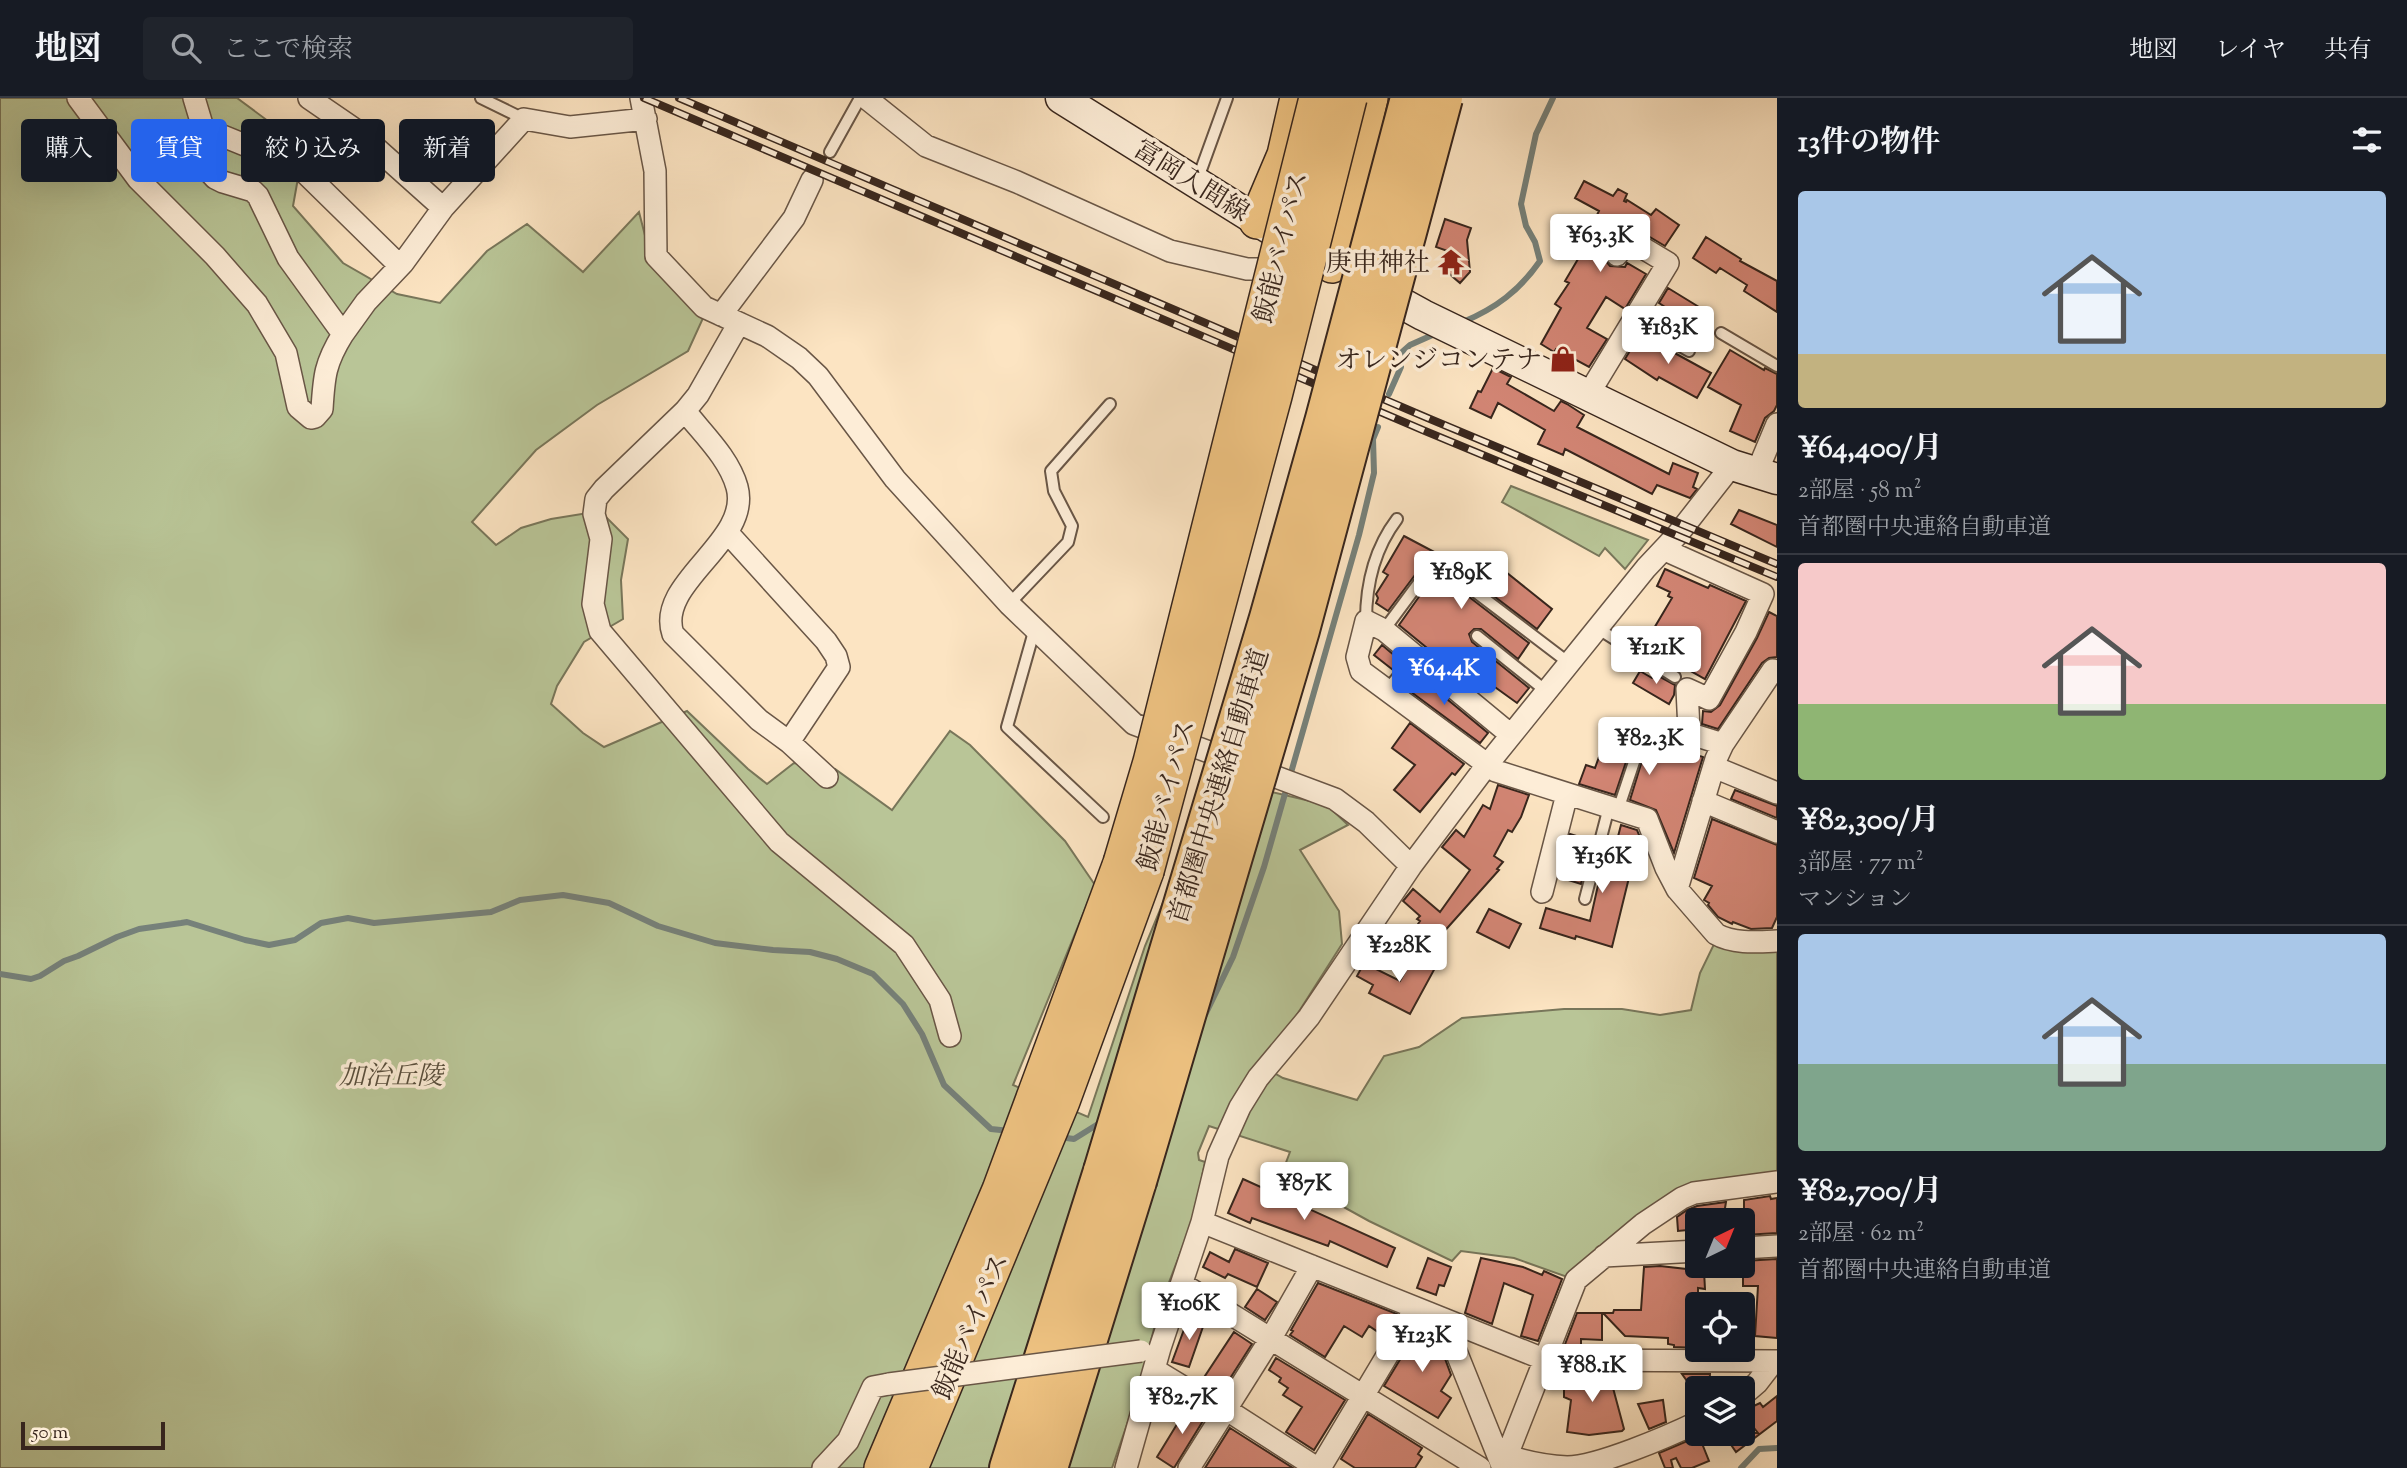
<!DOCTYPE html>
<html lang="ja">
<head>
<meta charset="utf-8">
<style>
	body { margin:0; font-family:"Sorts Mill Goudy","Noto Serif JP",serif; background:#20242c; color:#f1f3f6; height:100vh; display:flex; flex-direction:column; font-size:26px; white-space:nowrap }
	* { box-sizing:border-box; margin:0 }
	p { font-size:23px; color:#9ea1a6 }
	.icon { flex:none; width:38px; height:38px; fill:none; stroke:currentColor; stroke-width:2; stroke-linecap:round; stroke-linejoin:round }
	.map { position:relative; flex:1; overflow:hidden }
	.sheet { display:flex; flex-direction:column; background:#171b24; width:630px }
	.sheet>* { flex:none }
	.guide { position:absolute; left:21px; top:21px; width:665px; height:63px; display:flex; gap:14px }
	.needle { width:46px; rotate:43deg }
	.controls { position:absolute; left:1685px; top:1110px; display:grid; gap:14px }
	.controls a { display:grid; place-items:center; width:70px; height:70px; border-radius:7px; background:#171b24; box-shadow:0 7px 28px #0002; font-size:35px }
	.scale { position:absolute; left:21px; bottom:18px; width:144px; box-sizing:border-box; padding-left:7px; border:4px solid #38261d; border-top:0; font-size:19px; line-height:24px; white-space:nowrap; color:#38261d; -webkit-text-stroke:5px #fdedd7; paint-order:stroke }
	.price { position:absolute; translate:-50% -60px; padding:0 16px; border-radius:7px; background:#fff; color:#222; font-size:23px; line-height:46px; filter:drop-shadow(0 2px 4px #0008) }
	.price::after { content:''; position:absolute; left:50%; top:42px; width:21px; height:16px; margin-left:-10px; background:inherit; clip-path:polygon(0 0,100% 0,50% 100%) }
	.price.active { background:#2563eb; color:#fff }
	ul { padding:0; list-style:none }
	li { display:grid; align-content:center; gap:14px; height:371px; padding:0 21px }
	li+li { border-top:2px solid #363941 }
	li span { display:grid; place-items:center; height:217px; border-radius:7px; color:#555 }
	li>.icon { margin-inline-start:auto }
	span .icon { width:126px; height:126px; fill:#fffc; stroke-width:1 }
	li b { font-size:30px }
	h2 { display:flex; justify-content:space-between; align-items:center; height:84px; padding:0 21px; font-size:30px }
	.chip { padding:0 24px; border-radius:7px; background:#171b24; box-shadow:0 7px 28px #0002; font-size:24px; line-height:63px }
	.chip.active { background:#2563eb; color:#fff }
	header { display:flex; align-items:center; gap:42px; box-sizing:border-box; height:98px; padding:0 35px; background:#171b24; border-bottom:2px solid #363941 }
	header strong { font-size:33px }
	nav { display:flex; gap:38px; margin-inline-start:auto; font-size:24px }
	.search { width:490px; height:63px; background:#20242c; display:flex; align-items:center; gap:18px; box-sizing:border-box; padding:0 24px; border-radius:7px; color:#9ea1a6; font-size:26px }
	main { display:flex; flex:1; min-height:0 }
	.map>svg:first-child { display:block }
	.green { fill:#b9c597; stroke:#78765a; stroke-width:2 }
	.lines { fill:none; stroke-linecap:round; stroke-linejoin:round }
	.stream { stroke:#76817a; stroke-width:6 }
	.building { fill:#d28574; stroke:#38261d; stroke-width:2 }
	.service-casing { stroke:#695646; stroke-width:14 }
	.minor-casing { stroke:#695646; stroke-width:24 }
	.secondary-casing { stroke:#38261d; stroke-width:33 }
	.trunk-casing { stroke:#38261d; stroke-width:38 }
	.motorway-casing { stroke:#38261d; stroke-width:42 }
	.service { stroke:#fdedd7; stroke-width:10 }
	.minor { stroke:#fdedd7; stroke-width:21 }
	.secondary { stroke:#fdedd7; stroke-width:30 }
	.trunk { stroke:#eec281; stroke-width:35 }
	.motorway { stroke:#eec281; stroke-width:38 }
	.rail-casing { stroke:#38261d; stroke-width:8 }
	.rail { stroke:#fdedd7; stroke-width:5; stroke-dasharray:16; stroke-linecap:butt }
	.minor-bridge-casing { stroke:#695646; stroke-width:24; stroke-linecap:butt }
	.trunk-bridge-casing { stroke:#38261d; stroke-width:38; stroke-linecap:butt }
	.motorway-bridge-casing { stroke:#38261d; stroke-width:42; stroke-linecap:butt }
	.minor-bridge { stroke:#fdedd7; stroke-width:21 }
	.trunk-bridge { stroke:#eec281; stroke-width:35 }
	.motorway-bridge { stroke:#eec281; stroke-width:38 }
	.labels { text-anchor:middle; stroke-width:7; stroke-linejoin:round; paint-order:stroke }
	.street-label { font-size:26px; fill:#38261d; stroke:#fdedd7 }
	.poi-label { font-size:26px; fill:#38261d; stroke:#fdedd7; text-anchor:end }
	.park-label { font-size:26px; font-style:italic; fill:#584e3c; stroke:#fdedd7 }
</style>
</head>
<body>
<header>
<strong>地図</strong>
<div class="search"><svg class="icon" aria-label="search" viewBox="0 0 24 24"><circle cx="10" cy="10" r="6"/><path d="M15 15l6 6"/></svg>ここで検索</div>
<nav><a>地図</a><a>レイヤ</a><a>共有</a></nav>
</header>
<main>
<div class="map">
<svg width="1777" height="1370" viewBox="0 0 1777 1370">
	<rect width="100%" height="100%" fill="#fce4c2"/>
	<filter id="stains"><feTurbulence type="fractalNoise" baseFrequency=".00286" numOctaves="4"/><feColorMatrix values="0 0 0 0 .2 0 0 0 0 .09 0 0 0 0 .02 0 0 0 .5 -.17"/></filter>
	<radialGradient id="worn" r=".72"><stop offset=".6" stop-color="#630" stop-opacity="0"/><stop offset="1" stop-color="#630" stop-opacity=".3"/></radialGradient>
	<!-- green -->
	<path class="green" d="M0,0H237L307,52L298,80L293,108L343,165L397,196L440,205L487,153L527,126L583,174L639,114L649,153L704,218L688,253L597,307L536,352L472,424L496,447L521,430L551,421L600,413L628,441L621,482L623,521L584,544L557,588L551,606L583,635L604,649L687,613L748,671L767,686L794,665L835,671L892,712L950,633L970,647L1065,743L1095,787L1013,987L1088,1019L1145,848L1167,795L1272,694L1327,707L1348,727L1300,752L1339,813L1342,846L1291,926L1258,966L1283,980L1357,1002L1384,958L1419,949L1462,920L1564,911H1622L1660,917L1691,912L1700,875L1716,842L1777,850V1077L1690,1090L1570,1180L1514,1160L1461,1153L1452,1163L1369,1123L1282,1075L1290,1054L1209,1028L1198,1055L1199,1062L1205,1064L1194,1119L1160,1208L1135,1303L1112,1370H0Z
		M1511,388L1648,442L1625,471L1605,450L1599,458L1502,404Z"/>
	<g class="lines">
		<!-- stream -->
		<path class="stream" d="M1463,224C1496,210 1519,193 1540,163L1535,144L1526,128L1521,106L1536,36L1553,0
			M1389,296L1401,269V255L1410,247L1437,235
			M0,876L31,881L40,878L64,863L78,858L117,839L139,831L181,825L187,824L245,842L269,847L295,842L321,825L348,820L374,825L491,814L520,802L563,797L609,805L658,828L715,845L773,852L810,854L837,861L873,876L903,906L922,936L944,987L991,1031L1010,1033
			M1205,917L1233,859L1264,769L1359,437L1374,375L1373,341L1378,329
			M1059,1039L1074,1041L1103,1023
			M1741,1370L1759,1351L1777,1350"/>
	</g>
	<!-- building -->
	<path class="building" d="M1584,83L1613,98L1618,91L1627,96L1624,103L1626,104L1627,102L1651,117L1656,111L1679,127L1665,148L1616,119L1599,153L1604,156L1606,163L1610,168L1625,169L1627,165L1646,176L1625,211L1606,199L1587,230L1607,241L1589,269L1556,251L1554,254L1541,246L1561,210L1555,206L1569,185L1565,183L1578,161L1575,159L1597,124L1594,123L1599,113L1575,100Z
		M1445,121L1471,130L1467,142L1470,174L1460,185L1446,173L1459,157L1436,149Z
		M1706,139L1741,161L1740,163L1777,183V214L1744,193L1747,187L1720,170L1716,175L1693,160Z
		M1668,190L1712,217L1703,231L1695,226L1686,242L1656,225L1665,209L1659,205Z
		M1640,236L1711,275L1697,300L1659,279L1657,282L1625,261Z
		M1730,252L1764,272L1765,270L1777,276V307L1774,313L1765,320L1755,344L1730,333L1741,307L1708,289Z
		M1493,270L1511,279L1507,286L1554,313L1561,303L1567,306L1584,317L1577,329L1669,376L1673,365L1698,375L1693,389L1697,391L1690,400L1657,387L1652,396L1565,351L1563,357L1538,346L1545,332L1498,305L1491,320L1470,310L1478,293L1481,294Z
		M1739,412L1777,427V449L1731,426Z
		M1404,438L1470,473L1483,458L1494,468L1496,466L1552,511L1537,531L1470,480L1463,479L1457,484L1460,492L1529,545L1518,561L1481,531H1474L1469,536L1472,544L1529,590L1517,605L1460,564L1454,572L1399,527L1428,486V480L1425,475H1419L1415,477L1388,513L1376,505L1378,500L1376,496L1388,477L1383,474Z
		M1665,471L1708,490L1710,487L1746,503L1705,581L1689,572L1694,562L1678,551L1680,548L1653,532L1672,500L1668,498L1670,494L1657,488Z
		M1769,514L1777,518V559L1769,560L1762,565L1718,631L1702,626L1703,613L1711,614L1720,607L1757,540Z
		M1382,547L1401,563L1393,572L1374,557Z
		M1413,573L1488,635L1480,645L1403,588Z
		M1640,573L1652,580L1655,576L1675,587L1674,597L1669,606L1633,585Z
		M1410,625L1464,666L1455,677L1452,675L1420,714L1394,692L1415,667L1392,650Z
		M1619,629L1703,659L1674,755L1656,712L1630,702L1641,666L1639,658L1633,656L1627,661L1615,697L1579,686L1586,667L1595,670L1604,645L1612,648Z
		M1498,687L1529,697L1521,719L1512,734L1508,732L1494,758L1503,764L1497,771L1499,772L1433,846L1416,829L1420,823L1417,821L1420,818L1403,803L1413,791L1440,814L1470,772L1442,749L1456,732L1464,739L1483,707L1490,711Z
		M1735,692L1777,708V720L1731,701Z
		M1712,721L1777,747V819L1772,830L1751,831L1733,824L1732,826L1718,819L1708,807L1709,805L1704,802L1712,788L1694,780Z
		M1621,727L1637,732L1642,744L1640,752L1636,751L1612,849L1576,838L1575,841L1540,830L1546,810L1590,823L1607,747L1615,750Z
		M1570,736L1592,743L1581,786L1559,779Z
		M1489,811L1521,826L1509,850L1477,834Z
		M1414,858L1435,870L1410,916L1369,895L1373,887L1357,878L1364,865L1400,883Z
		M1243,1081L1395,1150L1387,1169L1330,1143L1328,1148L1252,1120L1250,1125L1228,1115Z
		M1770,1098L1771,1101L1777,1100V1135L1744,1137V1102Z
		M1726,1104L1723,1122H1698V1131L1678,1133L1677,1119L1687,1112L1697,1108Z
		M1235,1151L1268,1165L1257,1189L1228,1176L1225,1180L1203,1169L1210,1154L1229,1164Z
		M1428,1160L1451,1169L1444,1188L1439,1187L1436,1197L1417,1190Z
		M1481,1160L1523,1169L1542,1177L1544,1173L1562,1181L1538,1243L1521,1238L1533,1197L1504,1185L1492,1226L1465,1215Z
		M1777,1161V1240L1755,1238L1758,1188H1743V1163Z
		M1660,1168L1704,1173L1705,1191L1698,1190V1250L1674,1249V1247L1668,1246V1240L1625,1238L1603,1215H1613L1614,1212H1641L1644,1169Z
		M1318,1185L1397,1216L1384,1238L1369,1228L1362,1239L1344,1228L1325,1259L1290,1237L1293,1233L1291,1232Z
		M1257,1191L1277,1204L1265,1222L1245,1209Z
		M1577,1215H1602V1242L1581,1241V1249H1564Z
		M1189,1218L1205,1223L1189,1269L1172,1264Z
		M1421,1227L1436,1238L1439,1246L1435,1252L1444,1258L1451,1277L1441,1293L1451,1300L1438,1320L1384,1288Z
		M1234,1234L1252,1246L1220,1296L1201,1284Z
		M1276,1260L1345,1302L1314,1352L1286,1334L1302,1309L1283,1297L1288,1290L1279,1284L1281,1280L1269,1272Z
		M1564,1275H1609L1624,1331L1622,1333L1589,1337L1567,1334L1571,1302L1564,1299Z
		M1682,1276H1710L1709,1290H1692Z
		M1777,1298V1323L1736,1354L1723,1335H1758L1743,1316V1313L1760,1305L1763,1309Z
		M1663,1302L1666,1324L1649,1331L1638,1306Z
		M1187,1306L1206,1318L1174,1370L1157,1359L1179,1323L1177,1322Z
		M1368,1316L1422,1350L1418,1356L1422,1359L1415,1370H1355L1341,1361Z
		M1230,1330L1293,1370H1205Z
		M1699,1338L1709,1363L1692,1370H1681L1676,1360L1671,1362L1673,1370H1665L1659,1355Z"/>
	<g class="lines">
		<!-- service casing -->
		<g class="service-casing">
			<path id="service" d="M481,0L524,21
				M830,54L860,0
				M1197,83L1227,0
				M1634,222L1689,253
				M1721,235L1777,268
				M1465,486L1569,565
				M1009,506L1068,444L1072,428L1054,393L1051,373L1110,306
				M1366,523C1366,487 1375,450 1397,421
				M1035,530L1007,629L1103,719
				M1597,530L1675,579
				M1384,532L1421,482
				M1477,538L1546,593
				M1387,592L1415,558
				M1618,712L1634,664
				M1585,801L1609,709"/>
		</g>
		<!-- minor casing -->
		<g class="minor-casing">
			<path id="minor" d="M78,0L138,81L215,158L257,206L286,255L298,309L311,320L315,319L322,311C324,278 325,265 343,236
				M194,0L203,30L194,43L196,55L203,67L215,80L223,84L253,93L258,98L288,160L343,236L366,204L403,165L443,110L524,21L570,29L646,21
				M309,0L357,33L443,110
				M641,0L655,73L656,158L704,209L767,238L799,260L818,278L895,381L1009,506L1134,626L1335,701L1366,724L1411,768
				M866,0L926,48L1017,84L1170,153L1247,171H1285
				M203,30L299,69L400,168
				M721,217L794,120L812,82
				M739,225L698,297L685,313L604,391L596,401L594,416L601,441L593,506L600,533L779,744L904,847L940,902L950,938
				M1588,297L1668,165L1628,141L1617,157
				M685,313C703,336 729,360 737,389C752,444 655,484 673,536L759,622L789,644L827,679
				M1757,374L1777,326
				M727,434L826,543L836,558L839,569L789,644
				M1665,452L1763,496L1746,534L1709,601L1687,591L1689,632L1694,637L1723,646
				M1511,637L1384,532L1366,523L1357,559L1361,573L1496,673L1647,721L1666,770L1677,791L1716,836C1733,846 1757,844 1777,843
				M1714,669L1777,695
				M1703,703L1777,734
				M1677,791L1716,661L1723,646L1773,572L1777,573
				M1542,794L1567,696
				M1202,1124L1546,1262L1777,1263
				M1743,1150L1777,1148
				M1604,1158L1698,1153
				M1182,1186L1480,1370
				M1443,1221L1503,1370
				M1155,1272L1216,1309L1227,1312L1317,1370
				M1743,1297L1757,1285L1774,1263
				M1508,1358C1527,1364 1546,1368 1567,1369C1597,1369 1669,1338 1698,1324
				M823,1370L848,1343L873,1289L889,1286
				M1126,1370L1160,1250L1202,1124L1218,1058L1240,1009L1258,980L1309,919L1411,768L1487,667L1646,470L1678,436L1732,367
				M1189,1370L1271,1240L1312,1168
				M1320,1370L1415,1211
				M1502,1370L1576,1182L1643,1126L1682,1100L1694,1095L1777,1084"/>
		</g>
		<!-- secondary casing -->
		<g class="secondary-casing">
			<path id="secondary" d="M1061,0L1277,135
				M1372,189L1423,217L1732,367L1777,381"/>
		</g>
		<!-- trunk casing -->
		<g class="trunk-casing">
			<path id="trunk" d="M1257,123L1285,57L1298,0
				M1332,167L1370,0
				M882,1370L1000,1092L1121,765
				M910,1370L1062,1003L1146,773"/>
		</g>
		<!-- motorway casing -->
		<g class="motorway-casing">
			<path id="motorway" d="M1009,1370L1103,1073
				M1048,1370L1137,1083"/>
		</g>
		<!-- service -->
		<use href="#service" class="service"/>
		<!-- minor -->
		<use href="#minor" class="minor"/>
		<!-- secondary -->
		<use href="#secondary" class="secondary"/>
		<!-- trunk -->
		<use href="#trunk" class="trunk"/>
		<!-- motorway -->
		<use href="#motorway" class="motorway"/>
		<!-- rail casing -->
		<g class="rail-casing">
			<path id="rail" d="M644,0L1425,333L1777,479
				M679,0L1430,321L1777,466"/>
		</g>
		<!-- rail -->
		<use href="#rail" class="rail"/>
		<!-- minor-bridge casing -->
		<g class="minor-bridge-casing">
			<path id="minor-bridge" d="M889,1286L1141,1253"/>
		</g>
		<!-- trunk-bridge casing -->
		<g class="trunk-bridge-casing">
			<path id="trunk-bridge" d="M1121,765L1151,664L1317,0
				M1146,773L1274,298L1349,0"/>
		</g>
		<!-- motorway-bridge casing -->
		<g class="motorway-bridge-casing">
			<path id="motorway-bridge" d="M1103,1073L1269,520L1325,321L1410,0
				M1137,1083L1300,532L1443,0"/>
		</g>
		<!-- minor-bridge -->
		<use href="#minor-bridge" class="minor-bridge"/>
		<!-- trunk-bridge -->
		<use href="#trunk-bridge" class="trunk-bridge"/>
		<!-- motorway-bridge -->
		<use href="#motorway-bridge" class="motorway-bridge"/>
	</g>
	<!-- icons -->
	<defs>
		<g id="temple-bare" transform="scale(2.1)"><path d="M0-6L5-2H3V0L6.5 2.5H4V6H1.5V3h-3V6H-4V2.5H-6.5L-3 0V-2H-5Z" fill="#8f2418" stroke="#fdedd7" stroke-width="2.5" paint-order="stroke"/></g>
		<g id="shop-bare" transform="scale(2.1)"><path d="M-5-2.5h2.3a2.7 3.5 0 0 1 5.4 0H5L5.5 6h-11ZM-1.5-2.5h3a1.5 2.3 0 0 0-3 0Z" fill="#8f2418" stroke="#fdedd7" stroke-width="2.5" paint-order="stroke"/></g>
	</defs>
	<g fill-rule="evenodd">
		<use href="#temple-bare" x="1451" y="164"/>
		<use href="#shop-bare" x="1563" y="261"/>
	</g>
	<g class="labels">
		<!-- street labels -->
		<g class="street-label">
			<text transform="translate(1192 82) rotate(32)" y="9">富岡入間線</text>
			<text transform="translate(1280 149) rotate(-76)" y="9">飯能バイパス</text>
			<text transform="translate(1218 688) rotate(-73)" y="9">首都圏中央連絡自動車道</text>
			<text transform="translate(1166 697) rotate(-75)" y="9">飯能バイパス</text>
			<text transform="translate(970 1228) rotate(-67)" y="9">飯能バイパス</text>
		</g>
		<!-- poi labels -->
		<g class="poi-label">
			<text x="1430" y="173">庚申神社</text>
			<text x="1542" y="270">オレンジコンテナ</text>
		</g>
		<!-- park labels -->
		<g class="park-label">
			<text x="391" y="986">加治丘陵</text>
		</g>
	</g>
	<rect width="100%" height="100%" filter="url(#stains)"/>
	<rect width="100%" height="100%" fill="url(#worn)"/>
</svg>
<div class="controls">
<a><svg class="needle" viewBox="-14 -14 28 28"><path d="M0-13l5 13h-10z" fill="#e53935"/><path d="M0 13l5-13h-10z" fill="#9ea1a6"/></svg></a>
<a><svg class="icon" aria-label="locate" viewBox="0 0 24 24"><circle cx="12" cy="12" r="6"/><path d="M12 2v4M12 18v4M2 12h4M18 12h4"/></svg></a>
<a><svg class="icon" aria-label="layers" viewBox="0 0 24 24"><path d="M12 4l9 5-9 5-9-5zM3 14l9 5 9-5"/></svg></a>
</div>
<div class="scale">50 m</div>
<b class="price" style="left:1600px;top:176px">¥63.3K</b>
<b class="price" style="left:1668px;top:268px">¥183K</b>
<b class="price" style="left:1461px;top:513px">¥189K</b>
<b class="price" style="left:1656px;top:588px">¥121K</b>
<b class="price active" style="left:1444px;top:609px">¥64.4K</b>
<b class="price" style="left:1649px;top:679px">¥82.3K</b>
<b class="price" style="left:1602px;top:797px">¥136K</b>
<b class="price" style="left:1399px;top:886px">¥228K</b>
<b class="price" style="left:1304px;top:1124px">¥87K</b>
<b class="price" style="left:1189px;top:1244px">¥106K</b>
<b class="price" style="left:1422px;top:1276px">¥123K</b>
<b class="price" style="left:1592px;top:1306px">¥88.1K</b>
<b class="price" style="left:1182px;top:1338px">¥82.7K</b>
<div class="guide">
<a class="chip">購入</a>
<a class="chip active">賃貸</a>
<a class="chip">絞り込み</a>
<a class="chip">新着</a>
</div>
</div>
<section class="sheet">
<h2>13件の物件<svg class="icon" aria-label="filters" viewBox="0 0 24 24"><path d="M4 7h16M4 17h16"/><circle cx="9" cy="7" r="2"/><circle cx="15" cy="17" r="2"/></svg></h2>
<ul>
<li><span style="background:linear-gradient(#a9c7e8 75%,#c2b280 0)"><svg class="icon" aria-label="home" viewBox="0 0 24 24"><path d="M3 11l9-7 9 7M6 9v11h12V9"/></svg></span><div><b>¥64,400/月</b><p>2部屋 · 58 m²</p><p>首都圏中央連絡自動車道</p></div></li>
<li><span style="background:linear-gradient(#f6c9c9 65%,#8fb573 0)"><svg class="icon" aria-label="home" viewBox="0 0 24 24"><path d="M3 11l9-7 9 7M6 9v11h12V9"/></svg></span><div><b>¥82,300/月</b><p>3部屋 · 77 m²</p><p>マンション</p></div></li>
<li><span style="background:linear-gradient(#a9c7e8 60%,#7fa58c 0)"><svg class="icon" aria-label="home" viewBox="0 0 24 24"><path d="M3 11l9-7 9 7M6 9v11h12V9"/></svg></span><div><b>¥82,700/月</b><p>2部屋 · 62 m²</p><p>首都圏中央連絡自動車道</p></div></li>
</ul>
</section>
</main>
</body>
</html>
